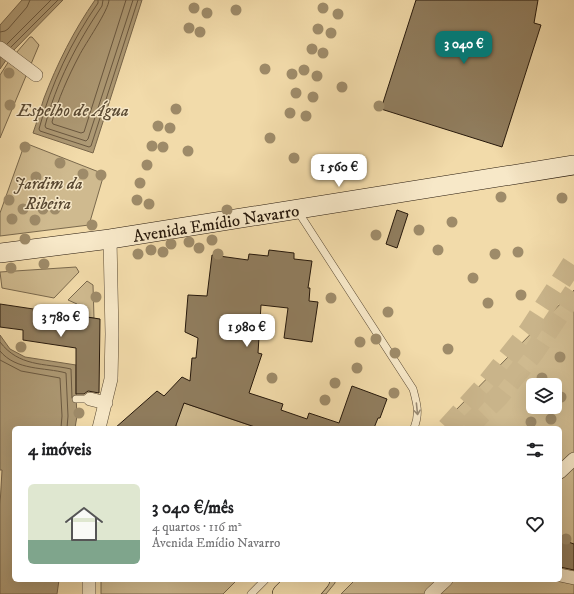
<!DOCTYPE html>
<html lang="pt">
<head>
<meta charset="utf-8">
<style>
	body { margin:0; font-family:"IM FELL DW Pica",serif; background:#f6f6f6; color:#202124; height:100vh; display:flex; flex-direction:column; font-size:15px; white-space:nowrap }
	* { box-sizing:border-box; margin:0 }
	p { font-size:13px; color:#757577 }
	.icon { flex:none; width:22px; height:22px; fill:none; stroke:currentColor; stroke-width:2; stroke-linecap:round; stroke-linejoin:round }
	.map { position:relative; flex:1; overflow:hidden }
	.sheet { position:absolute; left:12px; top:426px; width:550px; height:156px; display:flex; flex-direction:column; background:#fff; border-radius:6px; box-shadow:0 4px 16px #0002 }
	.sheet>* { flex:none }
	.fabs { position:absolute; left:526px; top:378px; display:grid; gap:8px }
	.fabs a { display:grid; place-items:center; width:36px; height:36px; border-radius:6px; background:#fff; box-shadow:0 4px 16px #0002; font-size:20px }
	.price { position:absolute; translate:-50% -34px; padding:0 9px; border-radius:8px; background:#fff; color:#222; font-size:13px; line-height:26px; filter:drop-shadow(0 1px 2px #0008) }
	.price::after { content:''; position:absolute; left:50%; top:24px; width:12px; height:9px; margin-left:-6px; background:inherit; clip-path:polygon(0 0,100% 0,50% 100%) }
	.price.active { background:#0f766e; color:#fff }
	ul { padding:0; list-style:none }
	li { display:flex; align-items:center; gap:12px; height:100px; padding:0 16px }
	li+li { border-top:1px solid #e0e0e0 }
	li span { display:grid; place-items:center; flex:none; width:112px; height:80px; border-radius:6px; color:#555 }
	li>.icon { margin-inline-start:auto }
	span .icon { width:48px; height:48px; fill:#fffc; stroke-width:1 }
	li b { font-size:17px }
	h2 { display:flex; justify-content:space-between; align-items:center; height:48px; padding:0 16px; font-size:17px }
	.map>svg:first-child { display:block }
	.green { fill:#cfba8f; stroke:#7a694d; fill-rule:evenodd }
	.water { fill:#ad9974; stroke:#77654a }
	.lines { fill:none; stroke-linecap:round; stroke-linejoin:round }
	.shore { stroke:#6a5840; stroke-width:1 }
	.building { fill:#907d5e; stroke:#26180b }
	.primary-tunnel { stroke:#c9b48a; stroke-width:21; stroke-dasharray:21 10; stroke-linecap:butt }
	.lane-casing { stroke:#594933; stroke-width:8 }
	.street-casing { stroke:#594933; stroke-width:14 }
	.secondary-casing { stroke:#26180b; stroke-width:20 }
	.primary-casing { stroke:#26180b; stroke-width:22 }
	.lane { stroke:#f7e8c8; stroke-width:7 }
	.street { stroke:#f7e8c8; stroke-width:13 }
	.secondary { stroke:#f7e8c8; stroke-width:19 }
	.primary { stroke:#f2dbaa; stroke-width:21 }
	.tree { fill:#9e8b69 }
	.oneway { stroke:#998a73 }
	.labels { text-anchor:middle; stroke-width:3; stroke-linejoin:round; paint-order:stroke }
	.park-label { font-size:17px; font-style:italic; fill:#594933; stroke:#f7e8c8 }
	.street-label { font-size:17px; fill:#26180b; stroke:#f7e8c8 }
	.water-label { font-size:18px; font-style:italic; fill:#5c4c35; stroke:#f7e8c8 }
</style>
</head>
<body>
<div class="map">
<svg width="574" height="594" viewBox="0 0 574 594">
	<rect width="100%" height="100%" fill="#f2dbaa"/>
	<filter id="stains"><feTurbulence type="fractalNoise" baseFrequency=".005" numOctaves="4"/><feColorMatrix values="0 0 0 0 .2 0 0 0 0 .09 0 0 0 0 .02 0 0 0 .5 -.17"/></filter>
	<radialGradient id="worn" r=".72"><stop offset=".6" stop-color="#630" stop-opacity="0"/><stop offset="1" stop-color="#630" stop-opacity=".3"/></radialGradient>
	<!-- green -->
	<path class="green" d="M30,37H32L39,45L0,138V75L9,61Z
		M25,143L104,174L89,225L0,236V213Z
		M76,267L79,272L54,298L2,288L0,272Z
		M87,281L93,285L94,318L77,316V304L68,300Z
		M574,290V594H341L355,580H560V428H464L451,415ZM533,385H555V407H533Z
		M175,400L258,428H183L176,426Z
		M101,580H237L223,594H101Z
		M331,580H335V583L326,594H318Z"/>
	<!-- water -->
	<path class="water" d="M22,0H63L11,53L0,69V25Z
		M95,0H142L93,153L33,133C37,122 40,110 44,98C57,64 74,30 95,0Z
		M0,335L10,349L25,357L76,365V396L77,416L75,428H14V580H59L57,594H0V505L2,470H0Z"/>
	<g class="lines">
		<!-- shore -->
		<path class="shore" d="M98,0V3C71,42 51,84 39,129L40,131L89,147L91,146L138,0
			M103,0L102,6C77,43 56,83 45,126L46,128L86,141L88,139L133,0
			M109,0C109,10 85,44 79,56C68,77 58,99 52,122L53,124L81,133L84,132L126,0
			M0,32L5,31L8,29L27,7L30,0
			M7,44L51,0
			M11,47L58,0
			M0,342C19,367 44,363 71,369L72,398
			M0,351C16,371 45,367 66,373L68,416L67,428
			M0,360L21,371L60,378L62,416L61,428"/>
	</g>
	<!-- building -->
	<path class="building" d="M416,0H538L534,23L541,25L502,147L381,109Z
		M397,210L408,214L397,248L386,244Z
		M269,250L294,253V259L312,261L308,288H310L309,301L318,302L312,342L284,338L288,308L261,305L258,353L262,354L249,393L283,404L281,410L307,419L309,413L339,423L352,386L387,399L380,418H378L374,428H258L184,403L175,428H115L157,391L164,396L182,377L190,381L192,358H196L198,338L185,332L188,295L207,296L212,255L248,260L249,254L268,256Z
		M0,304L100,319L99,393L88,391L84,394H76V348L23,340V330L0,327Z
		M560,539L574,544V570L560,567Z"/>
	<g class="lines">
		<!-- primary-tunnel -->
		<path class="primary-tunnel" d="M447,428L486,385L529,331L574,261
			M467,428L499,396L534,352L574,292"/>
		<!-- lane casing -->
		<g class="lane-casing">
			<path id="lane" d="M297,210L413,389C417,404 420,413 414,428
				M76,399H90
				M251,594L265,580"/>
		</g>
		<!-- street casing -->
		<g class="street-casing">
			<path id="street" d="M0,48L36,75
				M90,399L106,403
				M99,428L111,379L112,334L110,239
				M560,472L574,459
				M560,575L574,578
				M89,580V594
				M431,594L446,580"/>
		</g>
		<!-- secondary casing -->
		<g class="secondary-casing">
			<path id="secondary" d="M0,253L110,239L574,165"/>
		</g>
		<!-- primary casing -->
		<g class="primary-casing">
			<path id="primary" d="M283,594L297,580
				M307,594L319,580"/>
		</g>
		<!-- lane -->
		<use href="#lane" class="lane"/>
		<!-- street -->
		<use href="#street" class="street"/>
		<!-- secondary -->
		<use href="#secondary" class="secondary"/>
		<!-- primary -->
		<use href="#primary" class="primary"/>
	</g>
	<!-- trees -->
	<g class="tree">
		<circle cx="194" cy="8" r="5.5"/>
		<circle cx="323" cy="8" r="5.5"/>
		<circle cx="236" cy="10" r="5.5"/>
		<circle cx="207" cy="13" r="5.5"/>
		<circle cx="338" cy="14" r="5.5"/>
		<circle cx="189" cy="28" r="5.5"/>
		<circle cx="318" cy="29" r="5.5"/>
		<circle cx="200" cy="32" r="5.5"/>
		<circle cx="331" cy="33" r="5.5"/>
		<circle cx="312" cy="49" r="5.5"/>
		<circle cx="323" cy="53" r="5.5"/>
		<circle cx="265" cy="69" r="5.5"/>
		<circle cx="304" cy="70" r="5.5"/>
		<circle cx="9" cy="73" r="5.5"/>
		<circle cx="292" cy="74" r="5.5"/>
		<circle cx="317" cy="76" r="5.5"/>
		<circle cx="342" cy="87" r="5.5"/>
		<circle cx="296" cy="93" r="5.5"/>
		<circle cx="313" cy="97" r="5.5"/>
		<circle cx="10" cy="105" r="5.5"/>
		<circle cx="379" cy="106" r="5.5"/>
		<circle cx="176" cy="109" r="5.5"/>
		<circle cx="290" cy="113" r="5.5"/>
		<circle cx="306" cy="116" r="5.5"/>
		<circle cx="158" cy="126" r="5.5"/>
		<circle cx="170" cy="128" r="5.5"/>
		<circle cx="270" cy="138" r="5.5"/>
		<circle cx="152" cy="146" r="5.5"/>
		<circle cx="25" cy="147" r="5.5"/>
		<circle cx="163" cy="147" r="5.5"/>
		<circle cx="188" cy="151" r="5.5"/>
		<circle cx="294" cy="158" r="5.5"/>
		<circle cx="60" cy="163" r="5.5"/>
		<circle cx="147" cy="165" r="5.5"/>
		<circle cx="83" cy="174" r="5.5"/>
		<circle cx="101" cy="175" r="5.5"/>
		<circle cx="36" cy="177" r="5.5"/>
		<circle cx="140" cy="183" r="5.5"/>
		<circle cx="501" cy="197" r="5.5"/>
		<circle cx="562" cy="198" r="5.5"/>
		<circle cx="9" cy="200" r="5.5"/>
		<circle cx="137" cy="200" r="5.5"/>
		<circle cx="149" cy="204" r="5.5"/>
		<circle cx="23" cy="209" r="5.5"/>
		<circle cx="43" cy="209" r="5.5"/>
		<circle cx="55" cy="209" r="5.5"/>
		<circle cx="227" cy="210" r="5.5"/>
		<circle cx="12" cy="219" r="5.5"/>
		<circle cx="35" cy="220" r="5.5"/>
		<circle cx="452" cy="222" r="5.5"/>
		<circle cx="92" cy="225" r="5.5"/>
		<circle cx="419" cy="230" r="5.5"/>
		<circle cx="376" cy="235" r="5.5"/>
		<circle cx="25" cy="239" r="5.5"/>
		<circle cx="212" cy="240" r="5.5"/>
		<circle cx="189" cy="242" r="5.5"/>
		<circle cx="171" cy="244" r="5.5"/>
		<circle cx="199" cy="248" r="5.5"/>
		<circle cx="151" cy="250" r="5.5"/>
		<circle cx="438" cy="250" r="5.5"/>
		<circle cx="163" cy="252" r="5.5"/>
		<circle cx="518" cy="252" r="5.5"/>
		<circle cx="138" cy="254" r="5.5"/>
		<circle cx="218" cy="254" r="5.5"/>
		<circle cx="495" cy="254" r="5.5"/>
		<circle cx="44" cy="264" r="5.5"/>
		<circle cx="11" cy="268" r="5.5"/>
		<circle cx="473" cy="278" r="5.5"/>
		<circle cx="521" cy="295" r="5.5"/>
		<circle cx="96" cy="297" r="5.5"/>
		<circle cx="331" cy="298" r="5.5"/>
		<circle cx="488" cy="303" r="5.5"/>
		<circle cx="388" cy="312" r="5.5"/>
		<circle cx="258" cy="329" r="5.5"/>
		<circle cx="376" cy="339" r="5.5"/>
		<circle cx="360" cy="342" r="5.5"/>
		<circle cx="21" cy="347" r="5.5"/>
		<circle cx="448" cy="349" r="5.5"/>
		<circle cx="395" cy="353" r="5.5"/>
		<circle cx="560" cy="357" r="5.5"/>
		<circle cx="357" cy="368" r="5.5"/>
		<circle cx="272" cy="378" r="5.5"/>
		<circle cx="542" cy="378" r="5.5"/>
		<circle cx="335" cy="383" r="5.5"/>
		<circle cx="394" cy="393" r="5.5"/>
		<circle cx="561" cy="397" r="5.5"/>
		<circle cx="325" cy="400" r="5.5"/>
		<circle cx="79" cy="413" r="5.5"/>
		<circle cx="551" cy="419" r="5.5"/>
		<circle cx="531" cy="422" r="5.5"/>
		<circle cx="566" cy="539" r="5.5"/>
	</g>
	<!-- one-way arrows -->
	<defs><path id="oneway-shaft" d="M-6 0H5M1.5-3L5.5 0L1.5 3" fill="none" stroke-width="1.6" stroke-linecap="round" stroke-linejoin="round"/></defs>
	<use class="oneway" href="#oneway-shaft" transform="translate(417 409) rotate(84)"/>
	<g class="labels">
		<!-- park labels -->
		<g class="park-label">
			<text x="48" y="189">Jardim da<tspan x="48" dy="20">Ribeira</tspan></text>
		</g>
		<!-- street labels -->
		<g class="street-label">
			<text transform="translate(216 223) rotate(-9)" y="6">Avenida Emídio Navarro</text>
		</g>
		<!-- water labels -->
		<g class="water-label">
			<text x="73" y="116">Espelho de Água</text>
		</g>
	</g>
	<rect width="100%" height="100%" filter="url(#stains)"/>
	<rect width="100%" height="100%" fill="url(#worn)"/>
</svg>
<div class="fabs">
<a><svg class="icon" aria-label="layers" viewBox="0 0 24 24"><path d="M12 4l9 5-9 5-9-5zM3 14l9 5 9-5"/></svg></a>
</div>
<b class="price active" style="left:464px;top:65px">3 040 €</b>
<b class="price" style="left:339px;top:188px">1 560 €</b>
<b class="price" style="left:61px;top:338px">3 780 €</b>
<b class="price" style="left:247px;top:348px">1 980 €</b>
<section class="sheet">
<h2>4 imóveis<svg class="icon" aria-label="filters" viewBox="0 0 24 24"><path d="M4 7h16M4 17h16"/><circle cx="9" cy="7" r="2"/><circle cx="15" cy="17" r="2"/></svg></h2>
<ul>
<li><span style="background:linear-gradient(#dfe7d0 70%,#7fa58c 0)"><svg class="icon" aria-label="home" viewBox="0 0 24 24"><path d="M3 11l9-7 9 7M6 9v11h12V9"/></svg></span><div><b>3 040 €/mês</b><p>4 quartos · 116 m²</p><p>Avenida Emídio Navarro</p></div><svg class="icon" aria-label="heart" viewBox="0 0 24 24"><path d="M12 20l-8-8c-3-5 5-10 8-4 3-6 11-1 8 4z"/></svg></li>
</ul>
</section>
</div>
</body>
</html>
